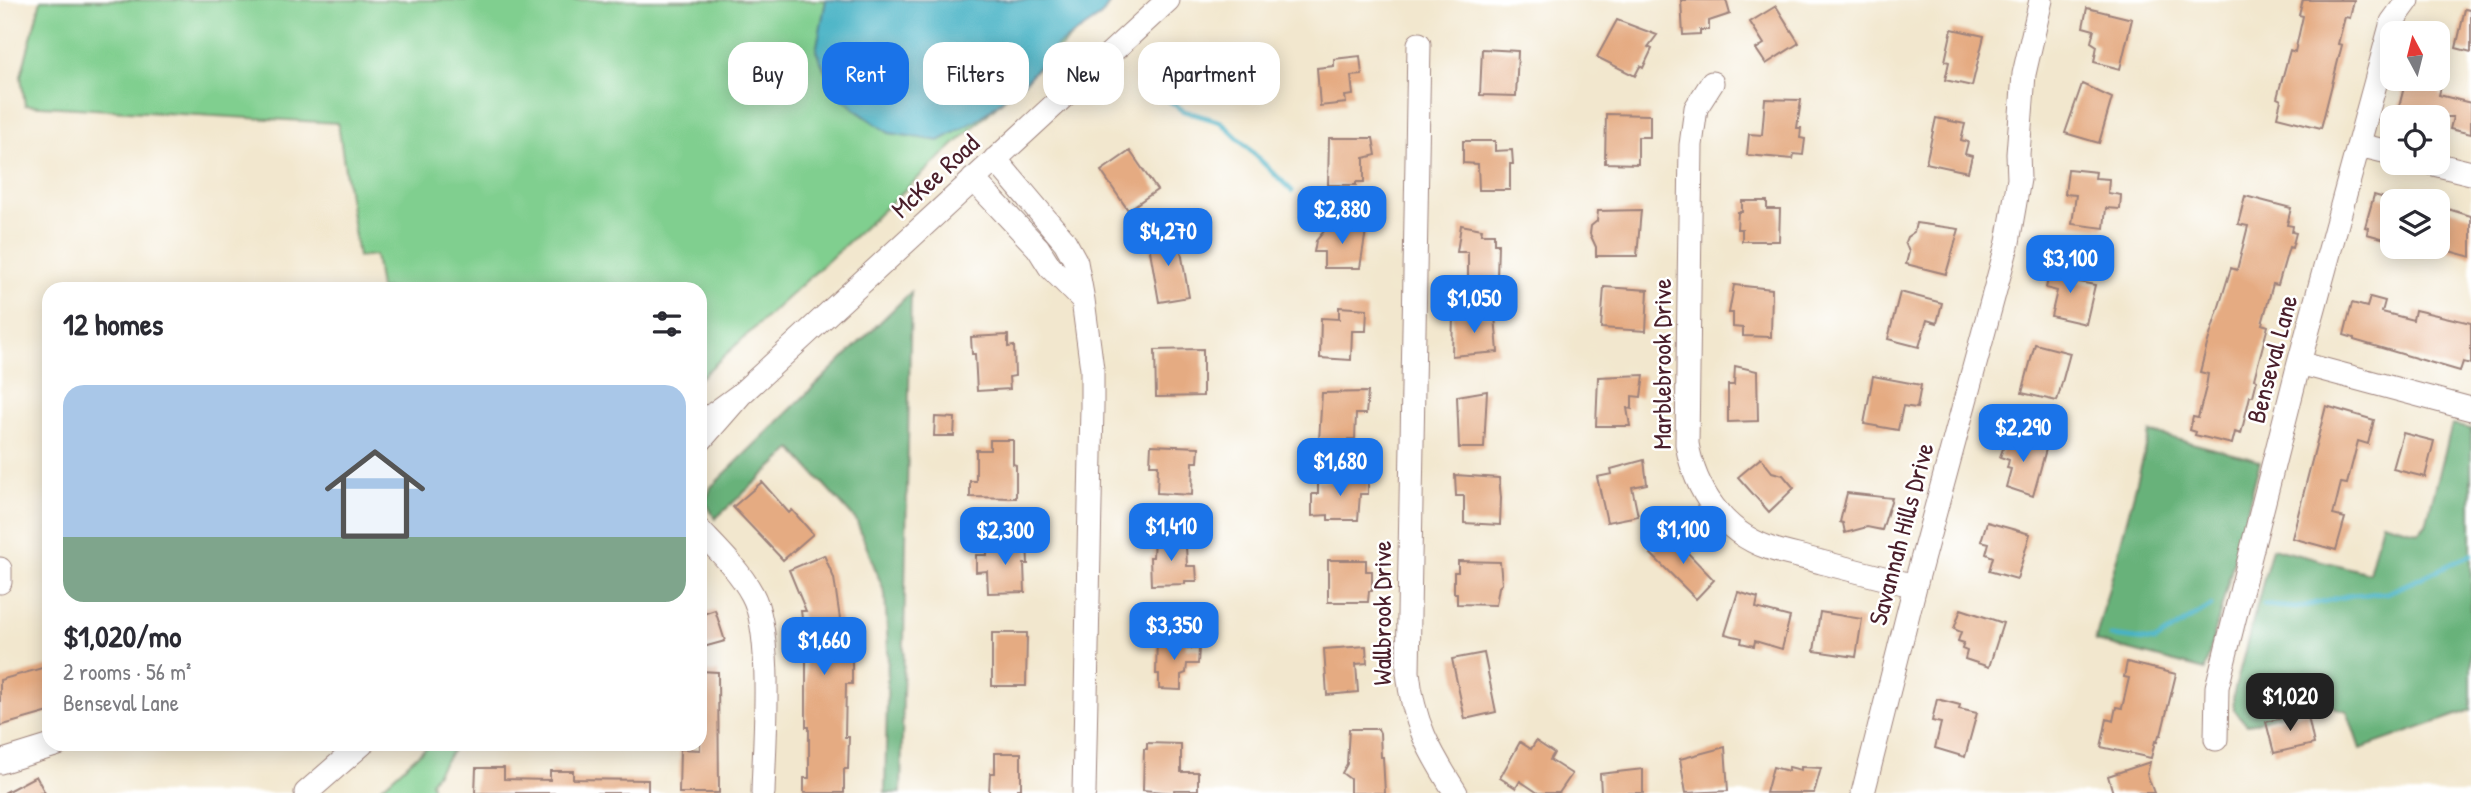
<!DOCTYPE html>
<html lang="en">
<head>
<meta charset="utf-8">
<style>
	body { margin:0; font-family:"Patrick Hand",sans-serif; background:#f7f7f7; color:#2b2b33; height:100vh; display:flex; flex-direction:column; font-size:26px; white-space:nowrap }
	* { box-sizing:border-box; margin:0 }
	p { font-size:23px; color:#7c7c81 }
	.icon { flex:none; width:38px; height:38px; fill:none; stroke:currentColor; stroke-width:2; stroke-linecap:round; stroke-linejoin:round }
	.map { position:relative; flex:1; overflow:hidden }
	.side { position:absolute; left:42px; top:282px; width:665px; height:469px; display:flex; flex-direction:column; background:#fff; border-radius:21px; box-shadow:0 4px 18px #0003 }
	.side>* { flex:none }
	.guide { position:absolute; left:728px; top:42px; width:665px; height:63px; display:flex; gap:14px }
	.needle { width:46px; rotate:353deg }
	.fabs { position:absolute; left:2380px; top:21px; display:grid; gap:14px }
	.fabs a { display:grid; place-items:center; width:70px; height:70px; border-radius:14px; background:#fff; box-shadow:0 4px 18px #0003; font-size:35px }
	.price { position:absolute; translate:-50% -60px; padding:0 16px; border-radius:14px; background:#1a73e8; color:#fff; font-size:23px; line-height:46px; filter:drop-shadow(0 2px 4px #0008) }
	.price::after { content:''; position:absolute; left:50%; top:42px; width:21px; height:16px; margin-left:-10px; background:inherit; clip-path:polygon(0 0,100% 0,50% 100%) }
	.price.on { background:#222; color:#fff }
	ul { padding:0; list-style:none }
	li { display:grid; align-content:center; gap:14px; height:371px; padding:0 21px }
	li span { display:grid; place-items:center; height:217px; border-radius:21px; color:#555 }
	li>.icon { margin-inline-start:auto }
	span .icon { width:126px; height:126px; fill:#fffc; stroke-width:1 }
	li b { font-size:30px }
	h2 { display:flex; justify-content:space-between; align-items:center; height:84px; padding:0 21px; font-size:30px }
	.pill { padding:0 24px; border-radius:21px; background:#fff; box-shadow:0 4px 18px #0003; font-size:24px; line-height:63px }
	.pill.on { background:#1a73e8; color:#fff }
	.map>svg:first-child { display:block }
	.green { fill:#80cf8f; stroke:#65775d; stroke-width:2 }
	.forest { fill:#68b27a; stroke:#596852; stroke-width:2 }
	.water { fill:#47b2c5; stroke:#486878; stroke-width:2 }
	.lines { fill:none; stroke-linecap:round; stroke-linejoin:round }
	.stream { stroke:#47b2c5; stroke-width:5 }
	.building { fill:#e5ab82 }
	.minor-casing { stroke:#9e837c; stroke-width:25 }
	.minor { stroke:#fff; stroke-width:23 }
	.labels { text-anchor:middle; stroke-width:5; stroke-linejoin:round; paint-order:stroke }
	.street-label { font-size:26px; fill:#4a1f2b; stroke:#fff }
</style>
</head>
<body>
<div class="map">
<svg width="2471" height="793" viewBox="0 0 2471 793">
	<rect width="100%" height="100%" fill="#fff"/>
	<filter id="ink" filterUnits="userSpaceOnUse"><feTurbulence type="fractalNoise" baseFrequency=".0143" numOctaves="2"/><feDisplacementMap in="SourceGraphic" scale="14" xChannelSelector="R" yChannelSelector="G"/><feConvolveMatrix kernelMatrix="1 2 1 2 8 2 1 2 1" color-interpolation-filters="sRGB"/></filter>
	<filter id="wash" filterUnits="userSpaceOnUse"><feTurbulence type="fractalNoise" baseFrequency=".00686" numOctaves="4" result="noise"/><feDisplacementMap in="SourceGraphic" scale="28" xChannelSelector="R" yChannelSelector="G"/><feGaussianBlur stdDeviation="1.57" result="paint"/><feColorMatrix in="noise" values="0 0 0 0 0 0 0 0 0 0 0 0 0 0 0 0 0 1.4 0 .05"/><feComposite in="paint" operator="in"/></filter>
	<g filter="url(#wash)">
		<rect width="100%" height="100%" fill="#f2e7ce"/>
		<!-- green -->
		<path class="green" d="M41,0H1112L700,378V289H380L375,255L358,257L338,123L25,105L21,76Z
			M430,744H457L431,781L433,793H375Z"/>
		<!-- forest -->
		<path class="forest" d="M911,292L901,793H885L888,650L885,594L856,520L792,449L715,519L706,502L711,487Z
			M2452,425L2471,429V710L2360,749L2347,711L2316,702L2247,725L2234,710L2233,696L2272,548L2369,573L2382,522L2419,532L2426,524Z
			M2150,432L2260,461L2205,670L2095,641Z"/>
		<!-- water -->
		<path class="water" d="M826,0H1112L1101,16L1055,47L1027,80L976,121L939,141L889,133L857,111L834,90L816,51Z"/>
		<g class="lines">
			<!-- stream -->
			<path class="stream" d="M1152,89L1184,111L1221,122L1292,191
				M2264,605L2296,608L2351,595L2387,593L2471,555
				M2111,636L2155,641L2211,606"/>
		</g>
		<g id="blocks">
			<!-- building -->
			<path class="building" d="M1681,0H1726L1730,14L1709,21V30H1700V34L1683,35Z
				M2303,0H2354L2350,18L2345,17L2338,44L2342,45L2321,128L2277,117L2281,100L2277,98L2290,50L2295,52L2303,16L2299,15Z
				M1776,6L1799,43L1766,64L1756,49L1764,44L1750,22Z
				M2087,8L2132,19L2120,69L2094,62L2097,46L2091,42L2094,30L2083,27Z
				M2465,9L2471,10V52L2456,48Z
				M1617,20L1657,35L1648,47L1652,49L1643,68L1640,66L1635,76L1597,57Z
				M1952,29L1984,36L1972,86L1945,80L1949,62L1945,61Z
				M1482,49L1518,51L1516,96L1480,95Z
				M1360,56L1362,75L1351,76L1353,95L1345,96L1346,103L1320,106L1317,68L1334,66V59Z
				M2406,79H2430L2442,82L2439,95L2471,103V134L2450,129L2453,117H2410L2411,114L2398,111Z
				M2082,84L2112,98L2099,143L2065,133Z
				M1765,99L1801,100L1797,128H1801L1800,138L1805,139L1803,155L1794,154L1793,159L1747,155L1749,134L1762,135Z
				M1606,114L1650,115V137H1638V164L1605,163Z
				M1936,118L1965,124L1961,140L1968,142L1965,154L1972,156L1968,172L1926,163Z
				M1329,138H1373L1376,155L1364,158V182H1356V185H1328Z
				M1463,141H1495V151L1512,150L1513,164H1510V190H1479L1478,164L1463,163Z
				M1130,151L1157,190L1128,210L1101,171Z
				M2068,169L2096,172L2095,178L2109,179L2108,193L2121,195L2120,209L2106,208L2104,228L2072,224L2076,195L2065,194Z
				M2374,195L2392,200V241L2367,234L2368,228L2365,227Z
				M2245,196L2291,208L2287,225L2293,226L2292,232L2296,233L2292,248L2289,247L2278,285L2273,284L2262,324L2268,326L2254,379L2257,380L2253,396H2250L2241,434L2235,432L2232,444L2195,435L2196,432L2190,430L2193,417L2198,418L2206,387L2208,374L2200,372L2207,345L2231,268L2237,270L2248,226L2238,224Z
				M1742,201H1767V209H1780L1779,241H1742V229H1737L1738,212H1742Z
				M2438,206L2471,216V257L2438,248Z
				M1641,210L1637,256H1596V247L1590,234L1591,226L1597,221L1598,211Z
				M1916,223L1959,229L1946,274L1906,264L1909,252L1905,242L1907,237L1914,232Z
				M1367,224L1360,268H1324V252H1314L1316,241L1325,230V226Z
				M1461,225L1482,229L1481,234H1494V244H1498L1497,279H1468V252H1457Z
				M1178,234L1189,297L1159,302L1148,239Z
				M2051,266L2081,273L2079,282L2095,285L2086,324L2051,316L2057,291L2046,288Z
				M1734,285L1772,289L1771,337L1743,336V328L1733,327V313H1729Z
				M1604,287L1648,290L1646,331L1601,328Z
				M1900,292L1942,303L1937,323L1927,320L1919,347L1888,339Z
				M2370,297L2385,301L2382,312L2413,320L2415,310L2471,323V364L2463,362L2460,371L2354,340V338L2344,335L2352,303L2367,307Z
				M1339,307L1367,309L1366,331H1352L1351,360L1320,358L1321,318L1339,319Z
				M1453,315L1495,316L1498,352L1452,356Z
				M1008,335V347L1014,346L1015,376L1009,377L1010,389L977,391L975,354H972L971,337Z
				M2035,344L2070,353L2057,401L2022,393Z
				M1203,349V396L1156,397L1155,350Z
				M1735,366L1757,371L1758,421L1728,422V385H1734Z
				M1644,375L1641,397L1632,396V409L1627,408L1630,426H1596L1598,377Z
				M1873,376L1921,385L1917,408L1903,406L1898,430L1864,424Z
				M1487,391L1484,448H1459L1457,396Z
				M1368,392L1366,414H1356L1355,439H1348V442L1319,441L1322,393Z
				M2326,406L2374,420L2368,444L2358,441L2347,484L2341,483L2333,515L2345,518L2336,550L2292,538Z
				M935,417L955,418L954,436H934Z
				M2403,433L2434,441L2425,477L2393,469Z
				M2008,435L2046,449L2033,496L2006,487L2011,469L2007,468L2009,460L2000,457Z
				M990,440H1013V464L1016,465V498L970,497V481H976V450H990Z
				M1151,445L1199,447L1198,462H1193L1192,495L1157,493L1158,465H1150Z
				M1761,458L1772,472L1783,475L1794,488L1769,512L1738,477Z
				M1644,460L1647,484L1632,487L1638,516L1607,522L1597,477L1612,474L1611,469Z
				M1345,474H1368V494H1360L1358,520H1328V515L1312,516V494H1318V481H1345Z
				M1455,475L1499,478L1501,498L1500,525L1464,523V496H1456Z
				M762,482L789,513L792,510L813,534L783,560L733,507Z
				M1847,493L1892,498L1882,530L1867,527L1845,533L1843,523L1840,522Z
				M1987,522L2030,534L2017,579L1989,571L1993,557L1986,554L1989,543L1981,541Z
				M1674,532L1686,544L1683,548L1714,580L1696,599L1651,554Z
				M1180,537L1181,546H1186L1187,566H1196L1197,581H1185V584L1151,585L1150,557H1153L1154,538Z
				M1027,542L1028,564H1024L1025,592L988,593L987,571L976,572V555H987V547L1002,546L1001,543Z
				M824,555L834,578L845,653H852V684H846L845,737H849L848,769H844V793H804V778H809V727H806V648L801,611H806L789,570Z
				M1328,560H1366V571H1372V591H1369L1368,602H1328Z
				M1458,561L1500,562L1502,584L1499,587L1496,605L1457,604V593H1454V572H1458Z
				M1738,592L1758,598L1756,608L1790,617L1782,649L1755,641L1754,646L1741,643L1742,638L1725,634Z
				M1961,609L2003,623L1989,667L1965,659L1967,651L1962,649L1964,643L1958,641L1961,632L1954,629Z
				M715,610L725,641L700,648V615Z
				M1820,612L1862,619L1856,657L1814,651Z
				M992,633H1027L1026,686H992Z
				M1157,638L1186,639V648L1199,649L1198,664H1187L1186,673L1181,675V690L1159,689V674H1156Z
				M1366,646L1367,663L1356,664L1358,692L1327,695L1324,649Z
				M1484,653L1496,712L1465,719L1452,659Z
				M2127,662L2176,674L2161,735H2159L2157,742L2155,741L2151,758L2101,747L2107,719L2113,721L2116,707L2122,708L2129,678L2124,677Z
				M49,666V712L0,726V680Z
				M700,671L718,672L719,793H679L680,749L700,750Z
				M1937,699L1960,705L1959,709L1977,713L1965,757L1935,748L1941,723L1932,721Z
				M2307,712L2314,744L2274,753L2266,722Z
				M1349,729H1378L1380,733L1381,757H1383L1385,793H1350V779L1342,773L1347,764Z
				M1536,741L1554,753L1550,760L1572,774L1559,793H1538L1520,781L1516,788L1500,778L1520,742L1531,749Z
				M1147,743L1181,744V772H1198V790H1174V793L1143,790L1144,749H1147Z
				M1725,747L1728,791L1686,793L1680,759Z
				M995,753H1021V789H1017V793H989L990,773H995Z
				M2150,762L2147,774L2154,793H2113L2108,776Z
				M1773,767L1788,771L1789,767L1801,770V767L1821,768L1814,793H1766Z
				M476,768H504V779L550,780V771H573V779L648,780V793H475Z
				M1643,769V793H1601L1600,774Z
				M36,776L45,793H4Z"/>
		</g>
	</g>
	<g filter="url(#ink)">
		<use href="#blocks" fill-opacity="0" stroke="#9e837c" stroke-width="2"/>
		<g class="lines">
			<!-- minor casing -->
			<g class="minor-casing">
				<path id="minor" d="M1419,44L1408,672C1413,722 1429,751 1456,793
					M1712,83L1696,108L1691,145L1687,444C1695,490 1723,532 1769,548C1786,554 1804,557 1821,562C1852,570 1884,578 1915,586
					M2359,145L2392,153
					M2430,163L2471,173
					M973,179L1038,248L1050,267L1083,300L1076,262L1065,242L995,159
					M1083,300L1092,369V406L1084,793
					M2299,363L2471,409
					M741,394L1168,0
					M700,424L741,394L700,441
					M700,531C718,550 739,570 752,594C774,633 764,745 763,793
					M0,569V582
					M2216,739L2217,687L2299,363L2392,22L2408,0
					M0,762L58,744
					M306,793L362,744
					M1863,793L1915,586L2008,242L2019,179L2018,154L2024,74L2041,0"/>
			</g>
			<!-- minor -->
			<use href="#minor" class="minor"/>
		</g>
	</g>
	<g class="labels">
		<!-- street labels -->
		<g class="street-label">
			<text transform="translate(935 176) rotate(-43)" y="9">McKee Road</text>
			<text transform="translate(2272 359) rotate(-75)" y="9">Benseval Lane</text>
			<text transform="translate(1662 364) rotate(-90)" y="9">Marblebrook Drive</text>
			<text transform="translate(1901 534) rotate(-75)" y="9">Savannah Hills Drive</text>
			<text transform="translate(1382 613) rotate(-90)" y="9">Wallbrook Drive</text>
		</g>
	</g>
</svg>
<div class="fabs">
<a><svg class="needle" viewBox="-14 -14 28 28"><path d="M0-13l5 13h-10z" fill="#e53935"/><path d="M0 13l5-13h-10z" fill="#7c7c81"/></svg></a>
<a><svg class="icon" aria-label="locate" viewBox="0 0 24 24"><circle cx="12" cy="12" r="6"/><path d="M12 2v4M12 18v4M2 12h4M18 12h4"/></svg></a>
<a><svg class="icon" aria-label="layers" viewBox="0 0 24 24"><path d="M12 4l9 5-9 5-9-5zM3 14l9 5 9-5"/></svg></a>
</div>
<b class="price" style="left:1342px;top:246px">$2,880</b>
<b class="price" style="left:1168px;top:268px">$4,270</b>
<b class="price" style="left:2070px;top:295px">$3,100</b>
<b class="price" style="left:1474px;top:335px">$1,050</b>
<b class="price" style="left:2023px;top:464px">$2,290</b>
<b class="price" style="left:1340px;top:498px">$1,680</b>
<b class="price" style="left:1171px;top:563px">$1,410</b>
<b class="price" style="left:1683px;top:566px">$1,100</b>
<b class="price" style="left:1005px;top:567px">$2,300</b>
<b class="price" style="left:1174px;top:662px">$3,350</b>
<b class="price" style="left:824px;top:677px">$1,660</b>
<b class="price on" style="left:2290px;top:733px">$1,020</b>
<div class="guide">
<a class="pill">Buy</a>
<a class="pill on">Rent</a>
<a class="pill">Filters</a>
<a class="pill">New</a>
<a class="pill">Apartment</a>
</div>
<section class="side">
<h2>12 homes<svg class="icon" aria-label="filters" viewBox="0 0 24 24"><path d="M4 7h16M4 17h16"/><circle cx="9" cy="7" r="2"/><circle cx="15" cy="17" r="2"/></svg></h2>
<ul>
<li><span style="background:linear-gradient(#a9c7e8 70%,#7fa58c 0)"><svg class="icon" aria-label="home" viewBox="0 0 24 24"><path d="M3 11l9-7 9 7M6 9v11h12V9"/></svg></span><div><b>$1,020/mo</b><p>2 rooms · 56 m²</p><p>Benseval Lane</p></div></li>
</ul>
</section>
</div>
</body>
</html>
